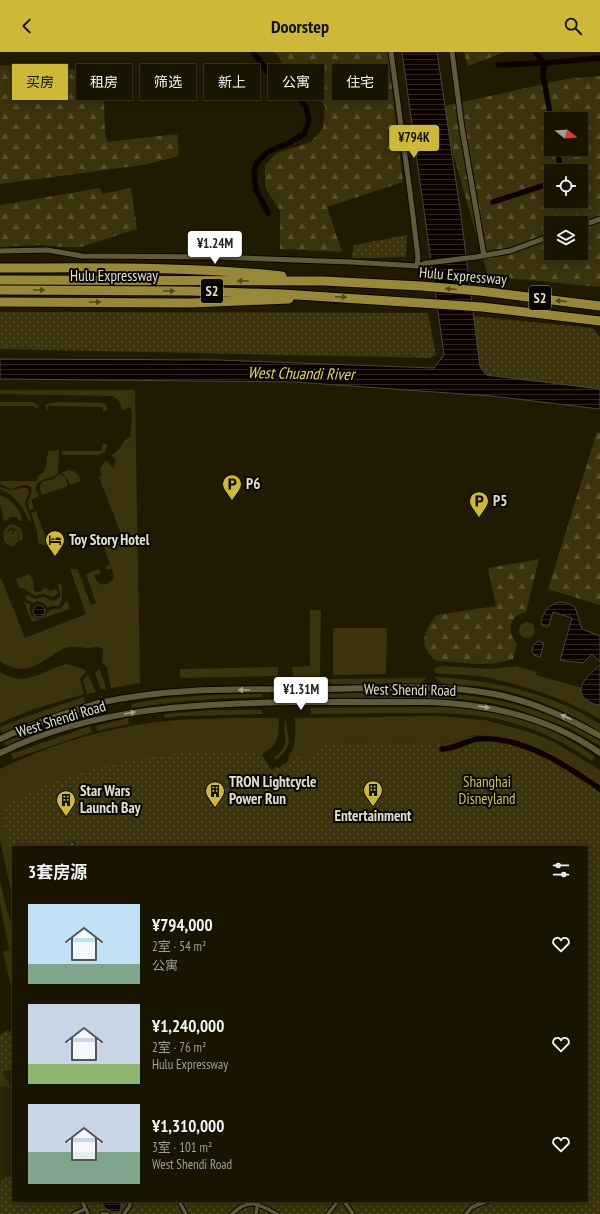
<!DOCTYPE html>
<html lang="zh">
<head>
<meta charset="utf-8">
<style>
	body { margin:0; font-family:"PT Sans Narrow","Noto Sans SC",sans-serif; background:#25210f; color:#f1f3f6; height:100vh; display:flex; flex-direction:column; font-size:15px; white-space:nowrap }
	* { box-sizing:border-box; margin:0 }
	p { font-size:13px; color:#9f9e99 }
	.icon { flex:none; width:22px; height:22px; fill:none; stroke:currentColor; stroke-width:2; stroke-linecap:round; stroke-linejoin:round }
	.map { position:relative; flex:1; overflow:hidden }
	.drawer { position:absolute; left:12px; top:794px; width:576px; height:356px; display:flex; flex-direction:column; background:#181400; border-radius:0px; box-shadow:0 2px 10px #0003,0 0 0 1px #363322 }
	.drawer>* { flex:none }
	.top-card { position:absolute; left:12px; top:12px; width:576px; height:36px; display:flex; gap:8px }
	.needle { width:26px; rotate:107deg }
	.buttons { position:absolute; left:544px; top:60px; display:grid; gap:8px }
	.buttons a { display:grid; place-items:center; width:44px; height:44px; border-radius:0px; background:#181400; box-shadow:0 2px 10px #0003,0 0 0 1px #363322; font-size:20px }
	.price { position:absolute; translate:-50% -34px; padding:0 9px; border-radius:4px; background:#fff; color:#222; font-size:13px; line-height:26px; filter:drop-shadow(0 1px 2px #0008) }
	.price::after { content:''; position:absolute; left:50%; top:24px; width:12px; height:9px; margin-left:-6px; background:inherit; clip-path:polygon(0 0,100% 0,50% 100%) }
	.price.on { background:#ceb837; color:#111 }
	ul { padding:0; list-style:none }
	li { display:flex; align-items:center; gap:12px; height:100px; padding:0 16px }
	li span { display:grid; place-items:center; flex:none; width:112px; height:80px; border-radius:0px; color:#555 }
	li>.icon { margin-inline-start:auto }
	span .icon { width:48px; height:48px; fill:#fffc; stroke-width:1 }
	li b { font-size:17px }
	h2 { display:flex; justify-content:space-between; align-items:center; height:48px; padding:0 16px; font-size:17px }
	.tag { padding:0 14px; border-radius:0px; background:#181400; box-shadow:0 2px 10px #0003,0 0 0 1px #363322; font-size:14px; line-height:36px }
	.tag.on { background:#ceb837; color:#111 }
	header { display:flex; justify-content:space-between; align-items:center; height:52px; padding:0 16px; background:#ceb837; color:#111; font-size:18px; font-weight:700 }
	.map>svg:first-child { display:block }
	.built { fill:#2a2507 }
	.green { fill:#3a330b }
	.forest { fill:url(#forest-firs); fill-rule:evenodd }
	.park { fill:url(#park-dots) }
	.water { fill:url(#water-rules); stroke:#4d443d }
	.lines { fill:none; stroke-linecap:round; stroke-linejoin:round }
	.canal { stroke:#0d0200; stroke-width:5.5 }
	.pedestrian-casing { stroke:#0a0500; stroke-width:5.5 }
	.minor-casing { stroke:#0a0500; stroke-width:7 }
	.tertiary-casing { stroke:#0a0500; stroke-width:8 }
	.motorway-casing { stroke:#0a0500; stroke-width:11 }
	.pedestrian { stroke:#5f5a39; stroke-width:3.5 }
	.minor { stroke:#5f5a39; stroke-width:5 }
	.tertiary { stroke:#5f5a39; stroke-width:6 }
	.motorway { stroke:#978939; stroke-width:9 }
	.oneway { fill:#50481c }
	.oneway2 { fill:#a6a38a }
	.labels { text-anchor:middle; stroke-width:4; stroke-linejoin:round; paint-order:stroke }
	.shield { fill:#080600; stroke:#a09d8f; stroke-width:1 }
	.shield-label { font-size:14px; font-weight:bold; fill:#e1decc }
	.street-label { font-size:15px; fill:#e1decc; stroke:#080600 }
	.poi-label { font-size:15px; font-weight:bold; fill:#e1decc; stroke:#080600; text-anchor:start }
	.park-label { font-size:15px; fill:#d4c159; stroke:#080600 }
	.water-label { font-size:16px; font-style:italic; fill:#e6d36b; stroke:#080600 }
</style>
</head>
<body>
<header><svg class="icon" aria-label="back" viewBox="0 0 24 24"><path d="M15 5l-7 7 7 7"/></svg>Doorstep<svg class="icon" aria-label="search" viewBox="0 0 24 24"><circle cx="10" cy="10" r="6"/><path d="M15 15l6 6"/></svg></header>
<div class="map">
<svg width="600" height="1162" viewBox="0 0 600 1162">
	<defs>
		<pattern id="forest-firs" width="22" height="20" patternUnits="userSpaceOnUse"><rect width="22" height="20" fill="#3a330b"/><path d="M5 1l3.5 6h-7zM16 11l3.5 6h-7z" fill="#56502d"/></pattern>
		<pattern id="park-dots" width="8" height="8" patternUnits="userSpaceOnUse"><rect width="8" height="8" fill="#3a330b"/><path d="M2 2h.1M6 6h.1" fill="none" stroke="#56502d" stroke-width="1.8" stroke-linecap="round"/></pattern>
		<pattern id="water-rules" width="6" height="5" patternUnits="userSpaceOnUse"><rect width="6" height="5" fill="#0d0200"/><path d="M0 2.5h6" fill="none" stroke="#302624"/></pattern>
	</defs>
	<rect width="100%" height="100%" fill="#201b00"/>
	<!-- built -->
	<path class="built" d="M13,1017V1124L11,1123L2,1128V1130L0,1131V1022Z"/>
	<!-- green -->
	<path class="green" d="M0,338H135L140,631L111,636L107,616L102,610L103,597C96,593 92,596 85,596C78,595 71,594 64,596C60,598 56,601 53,603C34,615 22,624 0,609V527L1,526L25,586L86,562L70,517H77L91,553L96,551L86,522L99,517L101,521L94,523C98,535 107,535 114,526L112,517L106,518L105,515L110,512L104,495L123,487L99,425L102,424L100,417L105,409H107L113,416L115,414L114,412L116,409L112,403L120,396L123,390L131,384L132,359L130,355L122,359L120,350L113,344L0,342Z
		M0,350H32L38,353V354L35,358V354H0Z
		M58,350L102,351L106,352L107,359H103V355L48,354L47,359H46V352Z
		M102,392H107L105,400L99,403H62V399H102Z
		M59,398L58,422C52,428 44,425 39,430C37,431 37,434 35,436L39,444L31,448L34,456L31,458H29C28,456 28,453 28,451C28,446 38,433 24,433C19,434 15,436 11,437L0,432V429H37L38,423C49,420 46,409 48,399Z
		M69,418C76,419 79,422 81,429L70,433L66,425L62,421L63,420Z
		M60,422L65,425L68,434L42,443C40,438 38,434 43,429L51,428Z
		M0,435C13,441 15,435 27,436L29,441L25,451L31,468L29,470C24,455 15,443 0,437Z
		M0,443C11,447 21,457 22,469H20L17,465H9V467L5,469L3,467L2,459L0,453Z
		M36,459L47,490V494L38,491L37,479L31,461Z
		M12,472V476L9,477L6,481L7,488L12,490L19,487V481L17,478L13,476V472L20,476L23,483L22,489L20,488L15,492L16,494C0,496 0,476 12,472Z
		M12,477L13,481L11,483L12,487L11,483L14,481L17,482L18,485L17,482L14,481V477L17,479L19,483L17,488L12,490C7,489 5,484 7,480Z
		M30,522L34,531L33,534L34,539L40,540L43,538L44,535L50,539L56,537L58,540V542L53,545L43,542L35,544L23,536H20L16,527Z
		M60,531L63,537L61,538C62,544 63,550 58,554H52L48,556C44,552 40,546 34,551L27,548L25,544L28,543C36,548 34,547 43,545L54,549L60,545C61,540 58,536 58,532Z
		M67,548L70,557L32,570L24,550L30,552C29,561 30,565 40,567C50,562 45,557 60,557Z
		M310,558H321L320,624H293L292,615L310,614Z
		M519 578a8 8 0 1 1 16 0a8 8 0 1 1-16 0Z
		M333,576H387L386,622L333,623Z
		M66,612L78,615L87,619L80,627L84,642L34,657L0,671V620C26,636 41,619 66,612Z
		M441,614L491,617L516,614L537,620L536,623L582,636V642L596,653H600V667C566,647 529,635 490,626C472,622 453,623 435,621V616Z
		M278,615V624L180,626V617Z
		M99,617L103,626L106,637L101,638L95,621Z
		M88,622L96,640L87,642L83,629Z
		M435,625C443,625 451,626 460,627C509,632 558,645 600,672V680C564,657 521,639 478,634C466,633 441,636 435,625Z
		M426,626L421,632H334L329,631L326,627Z
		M418,640C482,641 545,654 600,689V694L569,676L513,656L491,651L462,647H311L310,642Z
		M248,642H262V645C218,646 175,649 132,656L131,652C170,644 208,643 248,642Z
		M84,645L85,651L1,681L0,675L28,664Z
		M446,655C486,658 529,665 564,685C575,691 585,698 595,705L592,709C567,692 542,679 513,671C477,660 439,661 402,661C371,661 341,662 311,662V656Z
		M212,658H262V662L178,664L165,666L164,662Z
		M85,659L88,660V662L7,695L4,690Z
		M439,664L485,668L530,680L554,690L600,718V732L575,715L553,703L539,696L511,686L489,682L476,683L467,685L445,692L433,690L340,692L318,704L304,708L299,701L290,709L288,706C297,694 295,680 295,666Z
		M128,666L129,672L97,679L96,674Z
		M275,666L279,667C279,693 276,693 255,707L13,795V850L0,787V717C55,690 116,673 177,668C210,666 242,666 275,666Z
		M286,666C287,688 295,693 276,708L274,706C295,689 279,683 286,666Z
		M90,674L92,680L13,707L11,702Z
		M0,829L7,858L13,876L12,939L3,900L9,897L0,852Z
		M0,1016L11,1035L8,1036L6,1034L1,1035L0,1034Z"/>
	<!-- forest -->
	<path class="forest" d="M275,0H388L403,130L327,155L342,200L280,197V159L265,135V113L277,101L311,90L323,76L325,55L315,38L281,9Z
		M464,0H505L468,14Z
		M0,13L103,19L105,80L107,90L177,82L179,104L143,113L0,132Z
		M600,24V235L488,224L440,55L566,27ZM551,67H581V97H551ZM551,119H581V149H551ZM551,171H581V201H551Z
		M100,136L102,142L131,136L137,177L81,195H62L40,193L0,195V153Z
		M597,380L600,381V553L548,537Z
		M539,507L526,560C509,563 506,580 517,592L513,607C488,616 462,610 437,609C433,607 432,605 430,603C418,589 427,575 437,563L496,554L488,516Z"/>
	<!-- park -->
	<path class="park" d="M407,183L406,205L352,206L354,193Z
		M0,260L428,261L436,303L430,306L0,297Z
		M473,264L593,276L600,285V337L486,323L480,315Z
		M489,682C529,686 568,708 600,732V1162H0V1131L2,1130L1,1128L12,1123L13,1124V1149H587V795H13V813L1,755C19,746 37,736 56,729C125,703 186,699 260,699L271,718L277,714L279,716L299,701L304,708L306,706L308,707L323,692L433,690L445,692L467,685Z
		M7,978L13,981V1017L3,1020L0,1016V983Z"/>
	<!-- water -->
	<path class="water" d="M402,0H437L461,164L480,315L486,323L600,337V357L491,344L295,330L0,327V307L218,308L434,316L444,303Z
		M559,550L567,551L575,555L582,577L600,584V610L592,602L583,611C575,609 568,610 560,608L572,566L553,560L548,575L542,573L541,569C544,559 549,553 559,550Z
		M33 559a6 6 0 1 1 12 0a6 6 0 1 1-12 0Z
		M538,589L544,591L540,605L534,603L532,600L533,594Z
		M600,613V653C588,652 575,642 584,629C588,623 595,618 600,613Z
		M101,1149H121V1159C112,1162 104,1158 101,1149Z"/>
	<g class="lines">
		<!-- canal -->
		<path class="canal" d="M253,0L274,28L297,44L306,55L309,68L304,82L289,91L267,100L256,112L254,121L256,138L268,161
			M535,0L544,11L600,6
			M498,13L544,11L543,23L551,67
			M557,97L561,119
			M493,150L551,131
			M442,697C454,697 465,689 477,687C521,683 566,713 600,737"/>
		<!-- pedestrian casing -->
		<g class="pedestrian-casing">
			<path id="pedestrian" d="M72,792L73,795
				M82,1149L88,1162
				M179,1149L186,1162
				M344,1149L353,1162
				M74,1162L85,1157
				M102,1162H108
				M124,1162L129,1155L131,1149
				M232,1162C249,1146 258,1151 277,1162
				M256,1162L258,1149
				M328,1162L338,1149
				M466,1162L472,1155L488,1149"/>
		</g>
		<!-- minor casing -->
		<g class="minor-casing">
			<path id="minor" d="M391,0L410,140L418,205L417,214
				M452,0L462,76L484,204
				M581,174L600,167
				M0,199L47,198L82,204L217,205L351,210L417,214L427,211L476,205L510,199L551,184"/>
		</g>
		<!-- tertiary casing -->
		<g class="tertiary-casing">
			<path id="tertiary" d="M0,687C14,680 29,675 43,669C62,663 80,656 99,651C174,634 251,638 327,637C383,636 439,632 494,642C532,649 567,665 600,684
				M0,701C94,655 199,651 302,650C344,650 387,650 429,650C490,652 549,665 600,701"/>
		</g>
		<!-- motorway casing -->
		<g class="motorway-casing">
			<path id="motorway" d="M0,216C94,216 189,214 282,224
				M0,228L323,229L421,234L480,239L600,254
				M0,238L190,239L282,242L482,255L600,269
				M0,250L191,251L289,247"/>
		</g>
		<!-- pedestrian -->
		<use href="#pedestrian" class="pedestrian"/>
		<!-- minor -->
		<use href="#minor" class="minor"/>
		<!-- tertiary -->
		<use href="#tertiary" class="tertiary"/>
		<!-- motorway -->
		<use href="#motorway" class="motorway"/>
	</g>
	<!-- one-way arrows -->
	<defs><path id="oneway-solid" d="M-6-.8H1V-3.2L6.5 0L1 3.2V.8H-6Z"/></defs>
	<g class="oneway">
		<use href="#oneway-solid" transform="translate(243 229) rotate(-180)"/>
		<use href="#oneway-solid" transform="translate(451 237) rotate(-175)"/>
		<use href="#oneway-solid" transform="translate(39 238)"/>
		<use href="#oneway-solid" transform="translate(169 239)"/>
		<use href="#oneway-solid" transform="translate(341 245) rotate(3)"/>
		<use href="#oneway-solid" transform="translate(561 249) rotate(-173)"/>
		<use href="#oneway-solid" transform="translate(95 250)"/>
	</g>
	<g class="oneway2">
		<use href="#oneway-solid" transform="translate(244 638) rotate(-180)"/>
		<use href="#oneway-solid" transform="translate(484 655) rotate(8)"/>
		<use href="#oneway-solid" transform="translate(130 661) rotate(-10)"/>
		<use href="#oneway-solid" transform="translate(566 665) rotate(-155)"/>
	</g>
	<!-- icons -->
	<defs>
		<g id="parking-pin" transform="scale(1)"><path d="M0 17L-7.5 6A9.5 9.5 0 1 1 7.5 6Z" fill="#ceb837" stroke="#080600"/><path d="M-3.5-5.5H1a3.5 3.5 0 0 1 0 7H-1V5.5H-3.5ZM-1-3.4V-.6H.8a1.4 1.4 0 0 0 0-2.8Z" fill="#111"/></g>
		<g id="hotel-pin" transform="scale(1)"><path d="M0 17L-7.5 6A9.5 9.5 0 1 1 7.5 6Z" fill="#ceb837" stroke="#080600"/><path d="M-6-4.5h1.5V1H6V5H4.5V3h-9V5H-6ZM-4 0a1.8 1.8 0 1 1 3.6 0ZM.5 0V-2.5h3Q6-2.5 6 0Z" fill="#111"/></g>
		<g id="building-pin" transform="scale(1)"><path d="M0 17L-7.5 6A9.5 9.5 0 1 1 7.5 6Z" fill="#ceb837" stroke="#080600"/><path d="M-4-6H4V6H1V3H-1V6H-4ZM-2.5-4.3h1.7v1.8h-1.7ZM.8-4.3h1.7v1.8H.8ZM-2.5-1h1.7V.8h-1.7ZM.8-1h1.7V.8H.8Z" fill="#111"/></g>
	</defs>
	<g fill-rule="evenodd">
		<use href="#parking-pin" x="232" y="432"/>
		<use href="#parking-pin" x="479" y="449"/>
		<use href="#hotel-pin" x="55" y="488"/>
		<use href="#building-pin" x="373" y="738"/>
		<use href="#building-pin" x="215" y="739"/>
		<use href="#building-pin" x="66" y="748"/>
	</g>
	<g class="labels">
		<!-- shield labels -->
		<g class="shield">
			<rect x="201" y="227" width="22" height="24" rx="3"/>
			<rect x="529" y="234" width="22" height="24" rx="3"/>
		</g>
		<g class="shield-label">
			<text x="212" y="244">S2</text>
			<text x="540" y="251">S2</text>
		</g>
		<!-- street labels -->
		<g class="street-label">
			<text x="114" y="229">Hulu Expressway</text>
			<text transform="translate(463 224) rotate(5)" y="5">Hulu Expressway</text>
			<text transform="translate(410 638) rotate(1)" y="5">West Shendi Road</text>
			<text transform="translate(61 667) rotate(-17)" y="5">West Shendi Road</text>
		</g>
		<!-- poi labels -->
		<g class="poi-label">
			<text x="246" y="437">P6</text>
			<text x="493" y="454">P5</text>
			<text x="69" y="493">Toy Story Hotel</text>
			<text x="229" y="735">TRON Lightcycle<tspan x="229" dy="17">Power Run</tspan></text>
			<text x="80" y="744">Star Wars<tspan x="80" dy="17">Launch Bay</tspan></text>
			<text x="373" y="769" text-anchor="middle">Entertainment</text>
		</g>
		<!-- park labels -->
		<g class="park-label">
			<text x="487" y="735">Shanghai<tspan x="487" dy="17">Disneyland</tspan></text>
		</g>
		<!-- water labels -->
		<g class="water-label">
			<text transform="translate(301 321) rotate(1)" y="6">West Chuandi River</text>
		</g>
	</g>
</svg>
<div class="buttons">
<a><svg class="needle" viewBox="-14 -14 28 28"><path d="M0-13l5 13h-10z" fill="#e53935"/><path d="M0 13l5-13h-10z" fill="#9f9e99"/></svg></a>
<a><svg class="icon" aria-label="locate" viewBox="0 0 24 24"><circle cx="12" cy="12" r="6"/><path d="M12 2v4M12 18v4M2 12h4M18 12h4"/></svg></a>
<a><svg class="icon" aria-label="layers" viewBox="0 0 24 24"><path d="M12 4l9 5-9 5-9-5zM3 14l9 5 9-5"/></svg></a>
</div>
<b class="price on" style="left:414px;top:107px">¥794K</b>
<b class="price" style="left:215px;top:213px">¥1.24M</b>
<b class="price" style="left:301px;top:659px">¥1.31M</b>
<div class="top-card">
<a class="tag on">买房</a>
<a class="tag">租房</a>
<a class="tag">筛选</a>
<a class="tag">新上</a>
<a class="tag">公寓</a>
<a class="tag">住宅</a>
</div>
<section class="drawer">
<h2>3套房源<svg class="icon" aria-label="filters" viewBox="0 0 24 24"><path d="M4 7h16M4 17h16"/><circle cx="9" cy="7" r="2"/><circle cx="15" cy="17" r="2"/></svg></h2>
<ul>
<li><span style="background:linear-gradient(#bfe0f5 75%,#7fa58c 0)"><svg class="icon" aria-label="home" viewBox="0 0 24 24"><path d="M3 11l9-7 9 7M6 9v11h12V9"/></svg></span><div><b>¥794,000</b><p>2室 · 54 m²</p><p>公寓</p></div><svg class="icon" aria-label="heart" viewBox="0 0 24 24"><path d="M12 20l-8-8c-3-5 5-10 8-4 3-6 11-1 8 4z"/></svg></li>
<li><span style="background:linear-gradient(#c9d6e8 75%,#8fb573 0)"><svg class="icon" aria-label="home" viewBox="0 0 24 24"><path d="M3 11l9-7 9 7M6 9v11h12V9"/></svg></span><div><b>¥1,240,000</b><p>2室 · 76 m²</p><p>Hulu Expressway</p></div><svg class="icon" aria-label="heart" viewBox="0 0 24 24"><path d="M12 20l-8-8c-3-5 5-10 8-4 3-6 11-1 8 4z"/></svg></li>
<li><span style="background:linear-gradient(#c9d6e8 60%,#7fa58c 0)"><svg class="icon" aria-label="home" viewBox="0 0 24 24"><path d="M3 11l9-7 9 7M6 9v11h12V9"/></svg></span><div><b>¥1,310,000</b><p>3室 · 101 m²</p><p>West Shendi Road</p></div><svg class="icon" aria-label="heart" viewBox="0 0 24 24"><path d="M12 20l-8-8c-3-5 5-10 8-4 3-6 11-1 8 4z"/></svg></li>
</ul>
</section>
</div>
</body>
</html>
